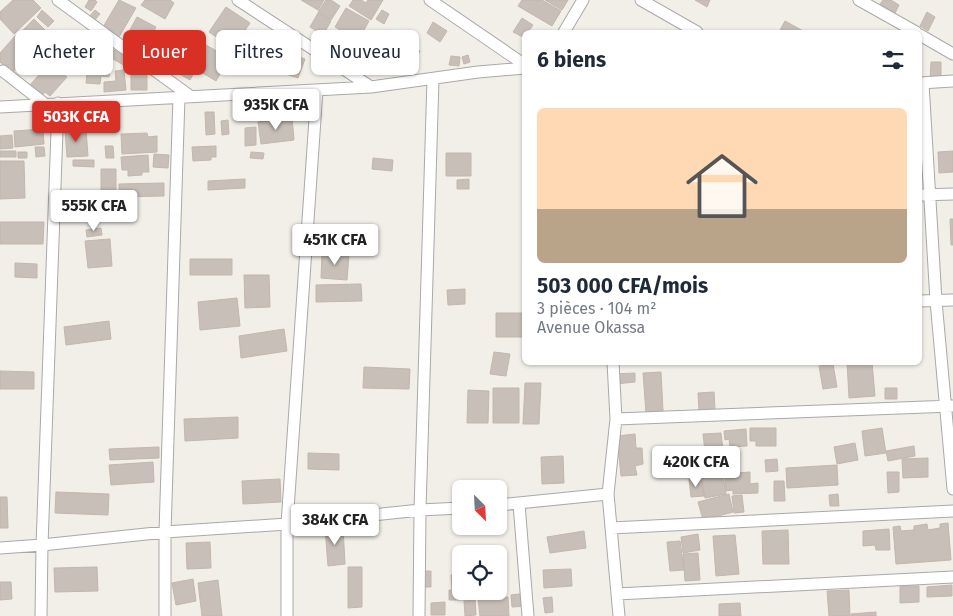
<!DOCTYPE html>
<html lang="fr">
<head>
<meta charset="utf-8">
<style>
	body { margin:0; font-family:"Fira Sans",sans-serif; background:#f2f2f3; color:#1f2937; height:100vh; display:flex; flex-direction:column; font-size:19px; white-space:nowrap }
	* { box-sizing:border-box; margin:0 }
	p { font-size:16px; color:#747a83 }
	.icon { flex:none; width:28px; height:28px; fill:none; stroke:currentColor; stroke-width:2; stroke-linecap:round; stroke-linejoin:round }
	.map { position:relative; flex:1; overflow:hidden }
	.panel { position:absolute; left:522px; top:30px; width:400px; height:335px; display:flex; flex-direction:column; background:#fff; border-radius:8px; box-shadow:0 1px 4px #0004 }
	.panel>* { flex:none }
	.hud { position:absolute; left:15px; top:30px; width:432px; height:45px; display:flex; gap:10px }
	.needle { width:32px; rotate:156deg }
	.controls { position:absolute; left:452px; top:480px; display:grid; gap:10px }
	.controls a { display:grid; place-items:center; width:55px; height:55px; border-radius:8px; background:#fff; box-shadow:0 1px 4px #0004; font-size:25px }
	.price { position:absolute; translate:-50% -42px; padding:0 11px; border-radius:5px; background:#fff; color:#222; font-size:16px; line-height:32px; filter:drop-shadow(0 1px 2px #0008) }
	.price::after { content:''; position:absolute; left:50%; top:30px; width:15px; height:11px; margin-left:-8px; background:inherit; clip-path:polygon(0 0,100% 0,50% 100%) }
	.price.current { background:#d93025; color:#fff }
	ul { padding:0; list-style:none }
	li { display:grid; align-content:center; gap:10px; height:265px; padding:0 15px }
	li+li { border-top:1px solid #e0e1e3 }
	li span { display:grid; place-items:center; height:155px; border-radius:8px; color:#555 }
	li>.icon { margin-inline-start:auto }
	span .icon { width:90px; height:90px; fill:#fffc; stroke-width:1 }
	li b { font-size:21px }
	h2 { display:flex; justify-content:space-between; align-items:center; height:60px; padding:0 15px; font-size:21px }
	.tag { padding:0 18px; border-radius:8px; background:#fff; box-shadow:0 1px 4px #0004; font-size:18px; line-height:45px }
	.tag.current { background:#d93025; color:#fff }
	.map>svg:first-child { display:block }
	.building { fill:#c7bfb8; stroke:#c4b6ab }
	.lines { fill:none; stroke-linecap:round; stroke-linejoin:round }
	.street-casing { stroke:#a9a9a9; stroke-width:13 }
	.street { stroke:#fff; stroke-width:11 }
</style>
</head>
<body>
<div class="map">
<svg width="953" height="616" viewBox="0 0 953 616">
	<rect width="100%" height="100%" fill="#f2efe9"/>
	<!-- building -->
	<path class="building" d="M13,0H33L41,8L14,34L0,19V12Z
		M89,0H95L97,2L91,11L85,7Z
		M119,0L136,8L119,37L103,27Z
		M145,0H170L174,3L165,19L141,5Z
		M301,0H324L318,10Z
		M326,0H331L340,6L331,20L318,12Z
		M353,0H361L366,3L368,0H383L371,20L349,6Z
		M522,0H542L561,11L552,26L518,6Z
		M545,0H568L562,10Z
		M695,0H710L707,7Z
		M883,0H891L899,5L895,13L880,4Z
		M226,7L250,23L233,48L209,32Z
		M346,8L369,21L358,41L335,27Z
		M42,10L54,21L48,27L37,17Z
		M95,10L100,14L94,21L89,17Z
		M382,10L389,14L384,24L376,19Z
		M927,12L935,17L928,31L920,26Z
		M318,13L331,21L323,35L310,27Z
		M137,17L156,27L144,49L125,39Z
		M522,18L533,25L528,32H525V38L513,32Z
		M34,19L57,42L42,56L19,34Z
		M785,21L805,32H779Z
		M433,22L447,31L440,42L427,33Z
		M266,30L275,36L271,43L262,36Z
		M385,30L420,51L410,67L394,57L392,61L373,50Z
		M248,32L260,38L253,52L246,49L244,52L239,49Z
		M16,35L30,48L21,58L24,60L12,73L0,62V53Z
		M190,36L229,58L216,81L196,69L190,80L171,69Z
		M278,37L286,43L281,50L272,44Z
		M77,38L89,41L83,65L71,63Z
		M90,42L106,43L103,70L110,71L109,77L101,76L100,84L86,83Z
		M111,48L131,60L127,67L106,55Z
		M286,52L305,59L298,78L280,72Z
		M57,55L69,66L63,74L67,77L50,96L45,92L41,97L29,86Z
		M468,55L470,62L464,64L462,57Z
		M451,56L460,57L459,66L449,65Z
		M272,57L281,58L278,74L270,72Z
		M931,62H941V81H930Z
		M131,67H147V90H131Z
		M124,70L126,90L104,92V82L116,81L115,71Z
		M205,112H214L215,134L206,135Z
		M292,117L294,140L261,144L258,122Z
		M228,120L229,134L222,135L221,121Z
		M256,127V145L245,146V128Z
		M43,129L44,144L15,147L14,131Z
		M86,129L88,156L67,157L65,130Z
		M147,133L148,137L157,136V152L122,154L121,134Z
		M12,135L13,148L0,149V136Z
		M105,146H113L114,158H106Z
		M216,146V157H211V160L193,161L192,147Z
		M35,147H44L45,156L36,157Z
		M0,151H16V157H0Z
		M953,151V172L939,173L938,152Z
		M18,152H27V158H18Z
		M251,152L264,153L263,159L250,158Z
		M446,153H471V176H446Z
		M154,154L169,155L168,168L153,167Z
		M148,155L149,172H142V175L128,176V170H122L121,157Z
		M373,158L393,160L392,171L372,169Z
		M73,160H94V167L73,166Z
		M0,161H24L25,198L0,199Z
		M101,169H116V193H101Z
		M245,179V188L208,190V181Z
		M469,179V189H457V180Z
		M164,183V196L119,197V184Z
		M112,196L114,216L81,219L80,199Z
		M950,219H953V245H951Z
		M0,222H44L43,244H0Z
		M101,228L102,235L87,237L86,230Z
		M110,239L112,266L88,268L85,241Z
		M322,253L349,255L347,280L321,278Z
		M190,259H232V275H190Z
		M15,263L37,264V278L15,277Z
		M244,275H269L270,307L245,308Z
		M361,284L362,301L316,302V285Z
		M465,289V304L448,305L447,290Z
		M237,298L240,326L200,330L198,302Z
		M496,313H525V337H496Z
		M109,321L111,339L66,345L64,327Z
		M284,329L287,351L241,358L239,336Z
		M494,352L510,354L506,376L490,374Z
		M847,362H872L875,396L849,398Z
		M833,364L837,387L823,389L819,366Z
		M364,367L410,369L409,389L363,388Z
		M0,371L34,372V389H0Z
		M661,372L663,411L646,413L643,373Z
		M635,373V382L615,384L614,374Z
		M525,383H541L539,424H523Z
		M493,388H519V423H493Z
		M885,388H897V399H885Z
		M468,390L489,391L488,423H467Z
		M714,392L715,409L699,410L698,393Z
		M238,417V438L185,441L184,419Z
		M750,428H776V446H756V441H750Z
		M882,428L886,453L865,456L862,431Z
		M746,429L747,446L730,447L729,439L725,440L724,431Z
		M721,433L724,459L706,461L703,434Z
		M635,434L636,448H642L643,464L635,466L637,475L621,476L617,436Z
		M855,443L858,460L837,464L834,447Z
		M914,446L915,456L888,461L886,451Z
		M159,447V458L110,460L109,449Z
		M308,453L339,454V470L308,469Z
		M563,456L564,483L542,484L541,457Z
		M928,458V477L903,478L902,459Z
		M777,459L778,471L766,472L765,460Z
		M153,462L154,482L111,485L109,465Z
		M837,465L838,485L787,488L786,468Z
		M750,472V484L758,483V493L733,494V490L726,491L725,474Z
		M887,472H899V492L888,493Z
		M723,474L726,494L705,498L701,478Z
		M701,478L704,496L691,497L689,479Z
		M280,479L281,502L243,504L242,481Z
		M774,481H784L785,501H774Z
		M56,492L109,494L108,515L55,513Z
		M729,494L733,512L703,520L698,502Z
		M838,494L839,506H830L829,495Z
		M742,495L744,512L734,513L732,496Z
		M0,497H7L8,528H0Z
		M948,523L951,560L896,564L893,527L900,526L901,531L914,530V526L927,524L928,530L940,528V524Z
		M343,527L345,564L328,566L325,528Z
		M889,529L890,550H876L875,545L863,546V531Z
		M788,530L789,564H763L762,531Z
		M584,531L586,548L550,553L547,537Z
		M698,534L700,550L683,553L681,537Z
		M735,535L739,574L716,576L713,536Z
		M680,541L684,570L670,571L667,542Z
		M210,542L211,568L187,569L186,543Z
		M698,553L700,580L685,581L683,554Z
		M97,567L98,591L55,592L54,568Z
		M348,567H362V607L348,608Z
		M571,569L572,586L544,588L543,570Z
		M421,571H431V587H421Z
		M451,575H461V591H476V600H449V590H452Z
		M193,579L196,601L176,605L172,583Z
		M218,580L222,616H202L198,583Z
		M0,582H11L12,599L0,600Z
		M952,585V596L927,597V587Z
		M900,586H919V602L900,603Z
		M849,590L850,616H829L827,591Z
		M478,591H491V597H477Z
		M527,593L528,606L512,607L511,595Z
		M508,597L509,616H480L478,599Z
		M552,597L553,612L545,613L543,598Z
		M475,600L476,615L465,616L464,601Z
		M445,602V615H431V603Z
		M740,603L741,616H719V604Z
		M876,612V616H851V614Z"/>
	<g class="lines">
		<!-- street casing -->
		<g class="street-casing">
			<path id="street" d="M58,0L190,96
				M238,0L371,87
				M430,0L525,65
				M641,0L697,32
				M859,0L916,32
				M564,32L583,0
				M920,35L953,54
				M3,71L45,104
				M920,83L953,81
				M923,83L936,301L953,489
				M0,107L371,87L478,72L525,68
				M920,195L953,194
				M920,301L953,300
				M613,362L616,419L608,494L619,616
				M616,419L952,406
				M519,504L528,616
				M499,505L608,494
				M611,528L953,511
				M0,548L42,545L165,532L287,524L420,510L461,508
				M617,594L953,577
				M41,616L42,545L58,103
				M165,616V532L179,97
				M287,616V524L317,90
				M419,616L420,510L433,79"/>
		</g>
		<!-- street -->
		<use href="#street" class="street"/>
	</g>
</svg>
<div class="controls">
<a><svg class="needle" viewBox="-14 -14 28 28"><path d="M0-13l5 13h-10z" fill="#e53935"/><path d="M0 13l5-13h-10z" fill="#747a83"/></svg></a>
<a><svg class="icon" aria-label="locate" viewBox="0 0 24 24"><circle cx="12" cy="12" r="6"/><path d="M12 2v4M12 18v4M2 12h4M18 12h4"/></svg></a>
</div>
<b class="price" style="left:276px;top:131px">935K CFA</b>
<b class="price current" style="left:76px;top:143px">503K CFA</b>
<b class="price" style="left:94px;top:232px">555K CFA</b>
<b class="price" style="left:335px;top:266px">451K CFA</b>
<b class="price" style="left:696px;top:488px">420K CFA</b>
<b class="price" style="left:335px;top:546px">384K CFA</b>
<div class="hud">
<a class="tag">Acheter</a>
<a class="tag current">Louer</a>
<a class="tag">Filtres</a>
<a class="tag">Nouveau</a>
</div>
<section class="panel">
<h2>6 biens<svg class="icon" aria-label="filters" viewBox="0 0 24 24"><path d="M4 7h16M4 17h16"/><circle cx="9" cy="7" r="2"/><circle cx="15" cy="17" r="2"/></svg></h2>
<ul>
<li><span style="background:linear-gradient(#ffd9b3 65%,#b9a48a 0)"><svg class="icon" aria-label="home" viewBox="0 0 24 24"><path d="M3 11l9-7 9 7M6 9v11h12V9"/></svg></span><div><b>503 000 CFA/mois</b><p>3 pièces · 104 m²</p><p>Avenue Okassa</p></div></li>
</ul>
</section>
</div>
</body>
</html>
